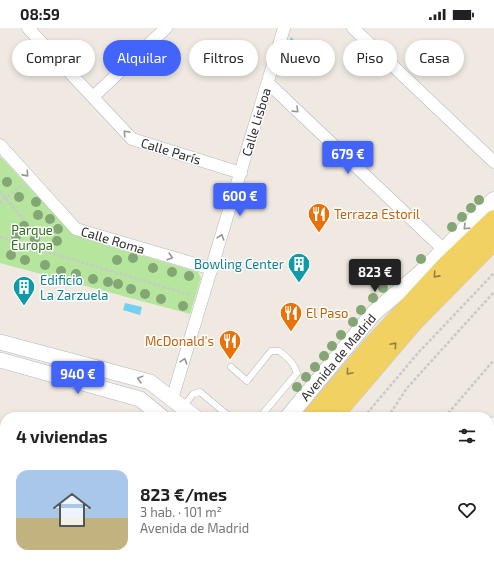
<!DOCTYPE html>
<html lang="es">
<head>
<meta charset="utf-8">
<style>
	body { margin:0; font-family:"Exo 2",sans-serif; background:#f6f6f6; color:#202124; height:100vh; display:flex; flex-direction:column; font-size:15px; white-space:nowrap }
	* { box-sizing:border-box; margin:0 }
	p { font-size:13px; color:#757577 }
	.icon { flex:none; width:22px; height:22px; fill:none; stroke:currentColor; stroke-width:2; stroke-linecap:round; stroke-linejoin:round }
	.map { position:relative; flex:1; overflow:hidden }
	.side { position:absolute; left:0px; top:384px; width:494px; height:156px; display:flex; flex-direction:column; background:#fff; border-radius:16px 16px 0 0; box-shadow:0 2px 6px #0003 }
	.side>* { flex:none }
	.hud { position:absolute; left:12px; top:12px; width:470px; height:36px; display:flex; gap:8px }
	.price { position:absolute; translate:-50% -34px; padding:0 9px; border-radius:4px; background:#4264fb; color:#fff; font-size:13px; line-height:26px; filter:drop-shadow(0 1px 2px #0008) }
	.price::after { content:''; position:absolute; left:50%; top:24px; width:12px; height:9px; margin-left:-6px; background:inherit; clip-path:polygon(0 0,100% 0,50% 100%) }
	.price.current { background:#222; color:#fff }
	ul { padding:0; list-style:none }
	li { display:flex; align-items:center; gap:12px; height:100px; padding:0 16px }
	li span { display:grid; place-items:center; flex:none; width:112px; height:80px; border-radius:12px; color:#555 }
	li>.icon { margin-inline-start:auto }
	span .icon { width:48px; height:48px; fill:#fffc; stroke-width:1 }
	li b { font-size:17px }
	h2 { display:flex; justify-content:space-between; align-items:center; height:48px; padding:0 16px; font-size:17px }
	.tag { padding:0 14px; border-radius:18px; background:#fff; box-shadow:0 2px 6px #0003; font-size:14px; line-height:36px }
	.tag.current { background:#4264fb; color:#fff }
	.status { display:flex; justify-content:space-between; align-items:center; height:28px; padding:0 20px; background:#fff; direction:ltr }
	.status svg { height:11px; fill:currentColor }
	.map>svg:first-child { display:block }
	.green { fill:#b6e59e }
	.water { fill:#75cff0 }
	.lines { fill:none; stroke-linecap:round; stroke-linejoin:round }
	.service-casing { stroke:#b4b7c1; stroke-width:7 }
	.pedestrian-casing { stroke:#b4b7c1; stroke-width:10 }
	.minor-casing { stroke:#b4b7c1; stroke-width:13 }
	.tertiary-casing { stroke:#b4b7c1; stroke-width:16 }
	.secondary-casing { stroke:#b4b7c1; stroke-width:17 }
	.primary-casing { stroke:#c9c9c9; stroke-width:19 }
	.path { stroke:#c9c9c9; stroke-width:2.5; stroke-dasharray:3 2; stroke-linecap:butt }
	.service { stroke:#fff; stroke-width:6 }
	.pedestrian { stroke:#fff; stroke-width:9 }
	.minor { stroke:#fff; stroke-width:12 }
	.tertiary { stroke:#fff; stroke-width:15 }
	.secondary { stroke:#fff; stroke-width:16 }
	.primary { stroke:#f2d163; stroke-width:18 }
	.tree { fill:#84a574 }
	.oneway { stroke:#969696 }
	.oneway2 { stroke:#908048 }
	.labels { text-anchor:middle; stroke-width:3; stroke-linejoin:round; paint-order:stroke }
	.street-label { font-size:13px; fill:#2e2e2e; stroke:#fff }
	.food-label { font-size:13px; fill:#c56008; stroke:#fff; text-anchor:start }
	.park-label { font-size:13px; fill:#2c6e1b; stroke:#fff }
	.culture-label { font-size:13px; fill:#0d838f; stroke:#fff; text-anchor:end }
</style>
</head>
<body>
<div class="status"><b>08:59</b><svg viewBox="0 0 49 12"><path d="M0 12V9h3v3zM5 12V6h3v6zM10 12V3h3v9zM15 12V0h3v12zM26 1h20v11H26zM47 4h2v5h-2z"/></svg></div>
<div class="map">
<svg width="494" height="540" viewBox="0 0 494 540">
	<rect width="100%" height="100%" fill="#efe9e1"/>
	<!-- green -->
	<path class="green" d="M0,128L72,205L103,216L198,244L201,250L190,286L0,235Z
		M221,535H278L274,540H217Z"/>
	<!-- water -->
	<path class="water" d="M291,9L296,14C289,19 290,27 283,31Z
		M125,275L142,279L140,287L123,282Z"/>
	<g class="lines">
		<!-- service casing -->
		<g class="service-casing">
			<path id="service" d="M231,339L247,353L271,323H279C287,329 294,335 297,345L260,389
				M183,379L193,366L200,364L230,389"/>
		</g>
		<!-- pedestrian casing -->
		<g class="pedestrian-casing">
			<path id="pedestrian" d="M0,414L5,416
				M0,523L5,524
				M50,535L70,540
				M79,540L81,535"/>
		</g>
		<!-- minor casing -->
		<g class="minor-casing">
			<path id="minor" d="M28,0L132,111L241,145
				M353,0L494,134
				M268,55L444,222
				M93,69L166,0
				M0,117L76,201L212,241
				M172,371L284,0
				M489,401L494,395
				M489,465L494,469"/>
		</g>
		<!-- tertiary casing -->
		<g class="tertiary-casing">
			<path id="tertiary" d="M0,314L150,354L195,389
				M0,332L140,371L162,389
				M339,535L344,540
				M367,535L373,540
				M288,540L292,535"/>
		</g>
		<!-- secondary casing -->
		<g class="secondary-casing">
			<path id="secondary" d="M288,389L374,285L424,242L494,172"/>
		</g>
		<!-- primary casing -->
		<g class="primary-casing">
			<path id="primary" d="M311,389L373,316L444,239L494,191
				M333,389L414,294L494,213
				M188,540L192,535
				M207,540L211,535"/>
		</g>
		<!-- path -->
		<path class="path" d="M0,163L51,225
			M0,175L21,158
			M0,209L51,225L191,267
			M364,389L418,325L494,245
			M388,389L407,360L494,264
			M445,389L494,332
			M234,540L238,535"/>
		<!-- service -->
		<use href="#service" class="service"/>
		<!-- pedestrian -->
		<use href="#pedestrian" class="pedestrian"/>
		<!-- minor -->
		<use href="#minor" class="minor"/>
		<!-- tertiary -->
		<use href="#tertiary" class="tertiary"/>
		<!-- secondary -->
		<use href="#secondary" class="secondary"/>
		<!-- primary -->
		<use href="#primary" class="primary"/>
	</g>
	<!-- trees -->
	<g class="tree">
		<circle cx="7" cy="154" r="5"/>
		<circle cx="19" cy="169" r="5"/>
		<circle cx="479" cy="172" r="5"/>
		<circle cx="36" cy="174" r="5"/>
		<circle cx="471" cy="180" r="5"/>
		<circle cx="38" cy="187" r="5"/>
		<circle cx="462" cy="189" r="5"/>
		<circle cx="50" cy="191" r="5"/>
		<circle cx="24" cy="198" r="5"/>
		<circle cx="452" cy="199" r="5"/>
		<circle cx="58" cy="201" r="5"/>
		<circle cx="16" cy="208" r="5"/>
		<circle cx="35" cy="211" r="5"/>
		<circle cx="57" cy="213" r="5"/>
		<circle cx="11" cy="227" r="5"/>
		<circle cx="133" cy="230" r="5"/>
		<circle cx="421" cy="231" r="5"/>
		<circle cx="25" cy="232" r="5"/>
		<circle cx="117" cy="232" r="5"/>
		<circle cx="45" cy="237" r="5"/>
		<circle cx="153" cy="240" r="5"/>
		<circle cx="61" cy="243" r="5"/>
		<circle cx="172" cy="244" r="5"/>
		<circle cx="76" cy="246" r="5"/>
		<circle cx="189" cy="248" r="5"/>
		<circle cx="395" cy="250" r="5"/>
		<circle cx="93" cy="251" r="5"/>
		<circle cx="108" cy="254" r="5"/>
		<circle cx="118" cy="256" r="5"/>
		<circle cx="383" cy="260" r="5"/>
		<circle cx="131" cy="261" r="5"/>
		<circle cx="145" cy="266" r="5"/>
		<circle cx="373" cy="270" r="5"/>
		<circle cx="161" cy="271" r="5"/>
		<circle cx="183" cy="278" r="5"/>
		<circle cx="361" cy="282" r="5"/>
		<circle cx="353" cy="294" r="5"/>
		<circle cx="341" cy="307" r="5"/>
		<circle cx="332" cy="318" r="5"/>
		<circle cx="324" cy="328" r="5"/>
		<circle cx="315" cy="339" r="5"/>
		<circle cx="306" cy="349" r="5"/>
		<circle cx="297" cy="359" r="5"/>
	</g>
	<!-- one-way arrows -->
	<defs><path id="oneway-chevron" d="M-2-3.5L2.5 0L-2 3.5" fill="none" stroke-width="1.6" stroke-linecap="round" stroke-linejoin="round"/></defs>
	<g class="oneway">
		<use href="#oneway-chevron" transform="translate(296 82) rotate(44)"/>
		<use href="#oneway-chevron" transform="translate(126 105) rotate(-133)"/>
		<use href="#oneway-chevron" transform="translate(26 146) rotate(48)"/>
		<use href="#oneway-chevron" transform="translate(466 199) rotate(136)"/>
		<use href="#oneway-chevron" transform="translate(221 209) rotate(-73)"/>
		<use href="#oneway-chevron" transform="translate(170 229) rotate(16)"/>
		<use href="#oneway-chevron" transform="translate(184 333) rotate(-73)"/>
		<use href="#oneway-chevron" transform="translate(140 351) rotate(-165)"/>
	</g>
	<g class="oneway2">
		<use href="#oneway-chevron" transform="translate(436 247) rotate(132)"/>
		<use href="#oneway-chevron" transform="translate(394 317) rotate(-49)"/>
		<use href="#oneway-chevron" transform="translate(349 344) rotate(130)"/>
	</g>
	<!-- icons -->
	<defs>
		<g id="restaurant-pin" transform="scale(1.15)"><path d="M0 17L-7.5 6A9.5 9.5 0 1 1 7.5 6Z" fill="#e8710a" stroke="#fff"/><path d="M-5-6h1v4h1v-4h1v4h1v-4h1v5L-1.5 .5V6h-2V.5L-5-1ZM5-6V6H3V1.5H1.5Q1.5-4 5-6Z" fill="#fff"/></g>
		<g id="building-pin" transform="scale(1.15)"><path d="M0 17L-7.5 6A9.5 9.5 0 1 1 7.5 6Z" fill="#0f9aa8" stroke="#fff"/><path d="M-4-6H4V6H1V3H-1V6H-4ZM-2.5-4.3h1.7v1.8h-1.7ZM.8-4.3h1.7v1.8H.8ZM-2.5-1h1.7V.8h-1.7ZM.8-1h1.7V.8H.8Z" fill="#fff"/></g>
	</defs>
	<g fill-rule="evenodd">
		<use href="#restaurant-pin" x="319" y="186"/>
		<use href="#building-pin" x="299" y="236"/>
		<use href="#building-pin" x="24" y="259"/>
		<use href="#restaurant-pin" x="291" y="285"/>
		<use href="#restaurant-pin" x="230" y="313"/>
	</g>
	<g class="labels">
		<!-- street labels -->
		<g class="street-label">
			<text transform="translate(256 94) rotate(-73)" y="5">Calle Lisboa</text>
			<text transform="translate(171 123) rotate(17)" y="5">Calle París</text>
			<text transform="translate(113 212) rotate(17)" y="5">Calle Roma</text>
			<text transform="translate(338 329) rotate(-50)" y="5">Avenida de Madrid</text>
		</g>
		<!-- food labels -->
		<g class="food-label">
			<text x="334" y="191">Terraza Estoril</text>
			<text x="306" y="290">El Paso</text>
			<text x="214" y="318" text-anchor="end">McDonald's</text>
		</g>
		<!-- park labels -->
		<g class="park-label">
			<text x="32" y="207">Parque<tspan x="32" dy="15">Europa</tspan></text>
		</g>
		<!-- culture labels -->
		<g class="culture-label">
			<text x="284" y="241">Bowling Center</text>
			<text x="40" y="257" text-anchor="start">Edificio<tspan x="40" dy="15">La Zarzuela</tspan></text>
		</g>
	</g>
</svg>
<b class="price" style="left:348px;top:147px">679 €</b>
<b class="price" style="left:240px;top:189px">600 €</b>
<b class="price current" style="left:375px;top:265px">823 €</b>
<b class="price" style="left:78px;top:367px">940 €</b>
<div class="hud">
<a class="tag">Comprar</a>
<a class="tag current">Alquilar</a>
<a class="tag">Filtros</a>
<a class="tag">Nuevo</a>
<a class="tag">Piso</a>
<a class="tag">Casa</a>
</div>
<section class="side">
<h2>4 viviendas<svg class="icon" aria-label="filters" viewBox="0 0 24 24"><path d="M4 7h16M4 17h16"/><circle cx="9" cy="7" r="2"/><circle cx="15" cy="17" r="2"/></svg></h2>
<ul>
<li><span style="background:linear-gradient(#a9c7e8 60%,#c2b280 0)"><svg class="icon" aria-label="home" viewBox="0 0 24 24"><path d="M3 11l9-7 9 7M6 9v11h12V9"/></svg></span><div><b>823 €/mes</b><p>3 hab. · 101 m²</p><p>Avenida de Madrid</p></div><svg class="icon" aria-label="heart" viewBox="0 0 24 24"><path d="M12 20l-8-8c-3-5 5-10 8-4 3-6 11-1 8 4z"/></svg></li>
</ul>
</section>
</div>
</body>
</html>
